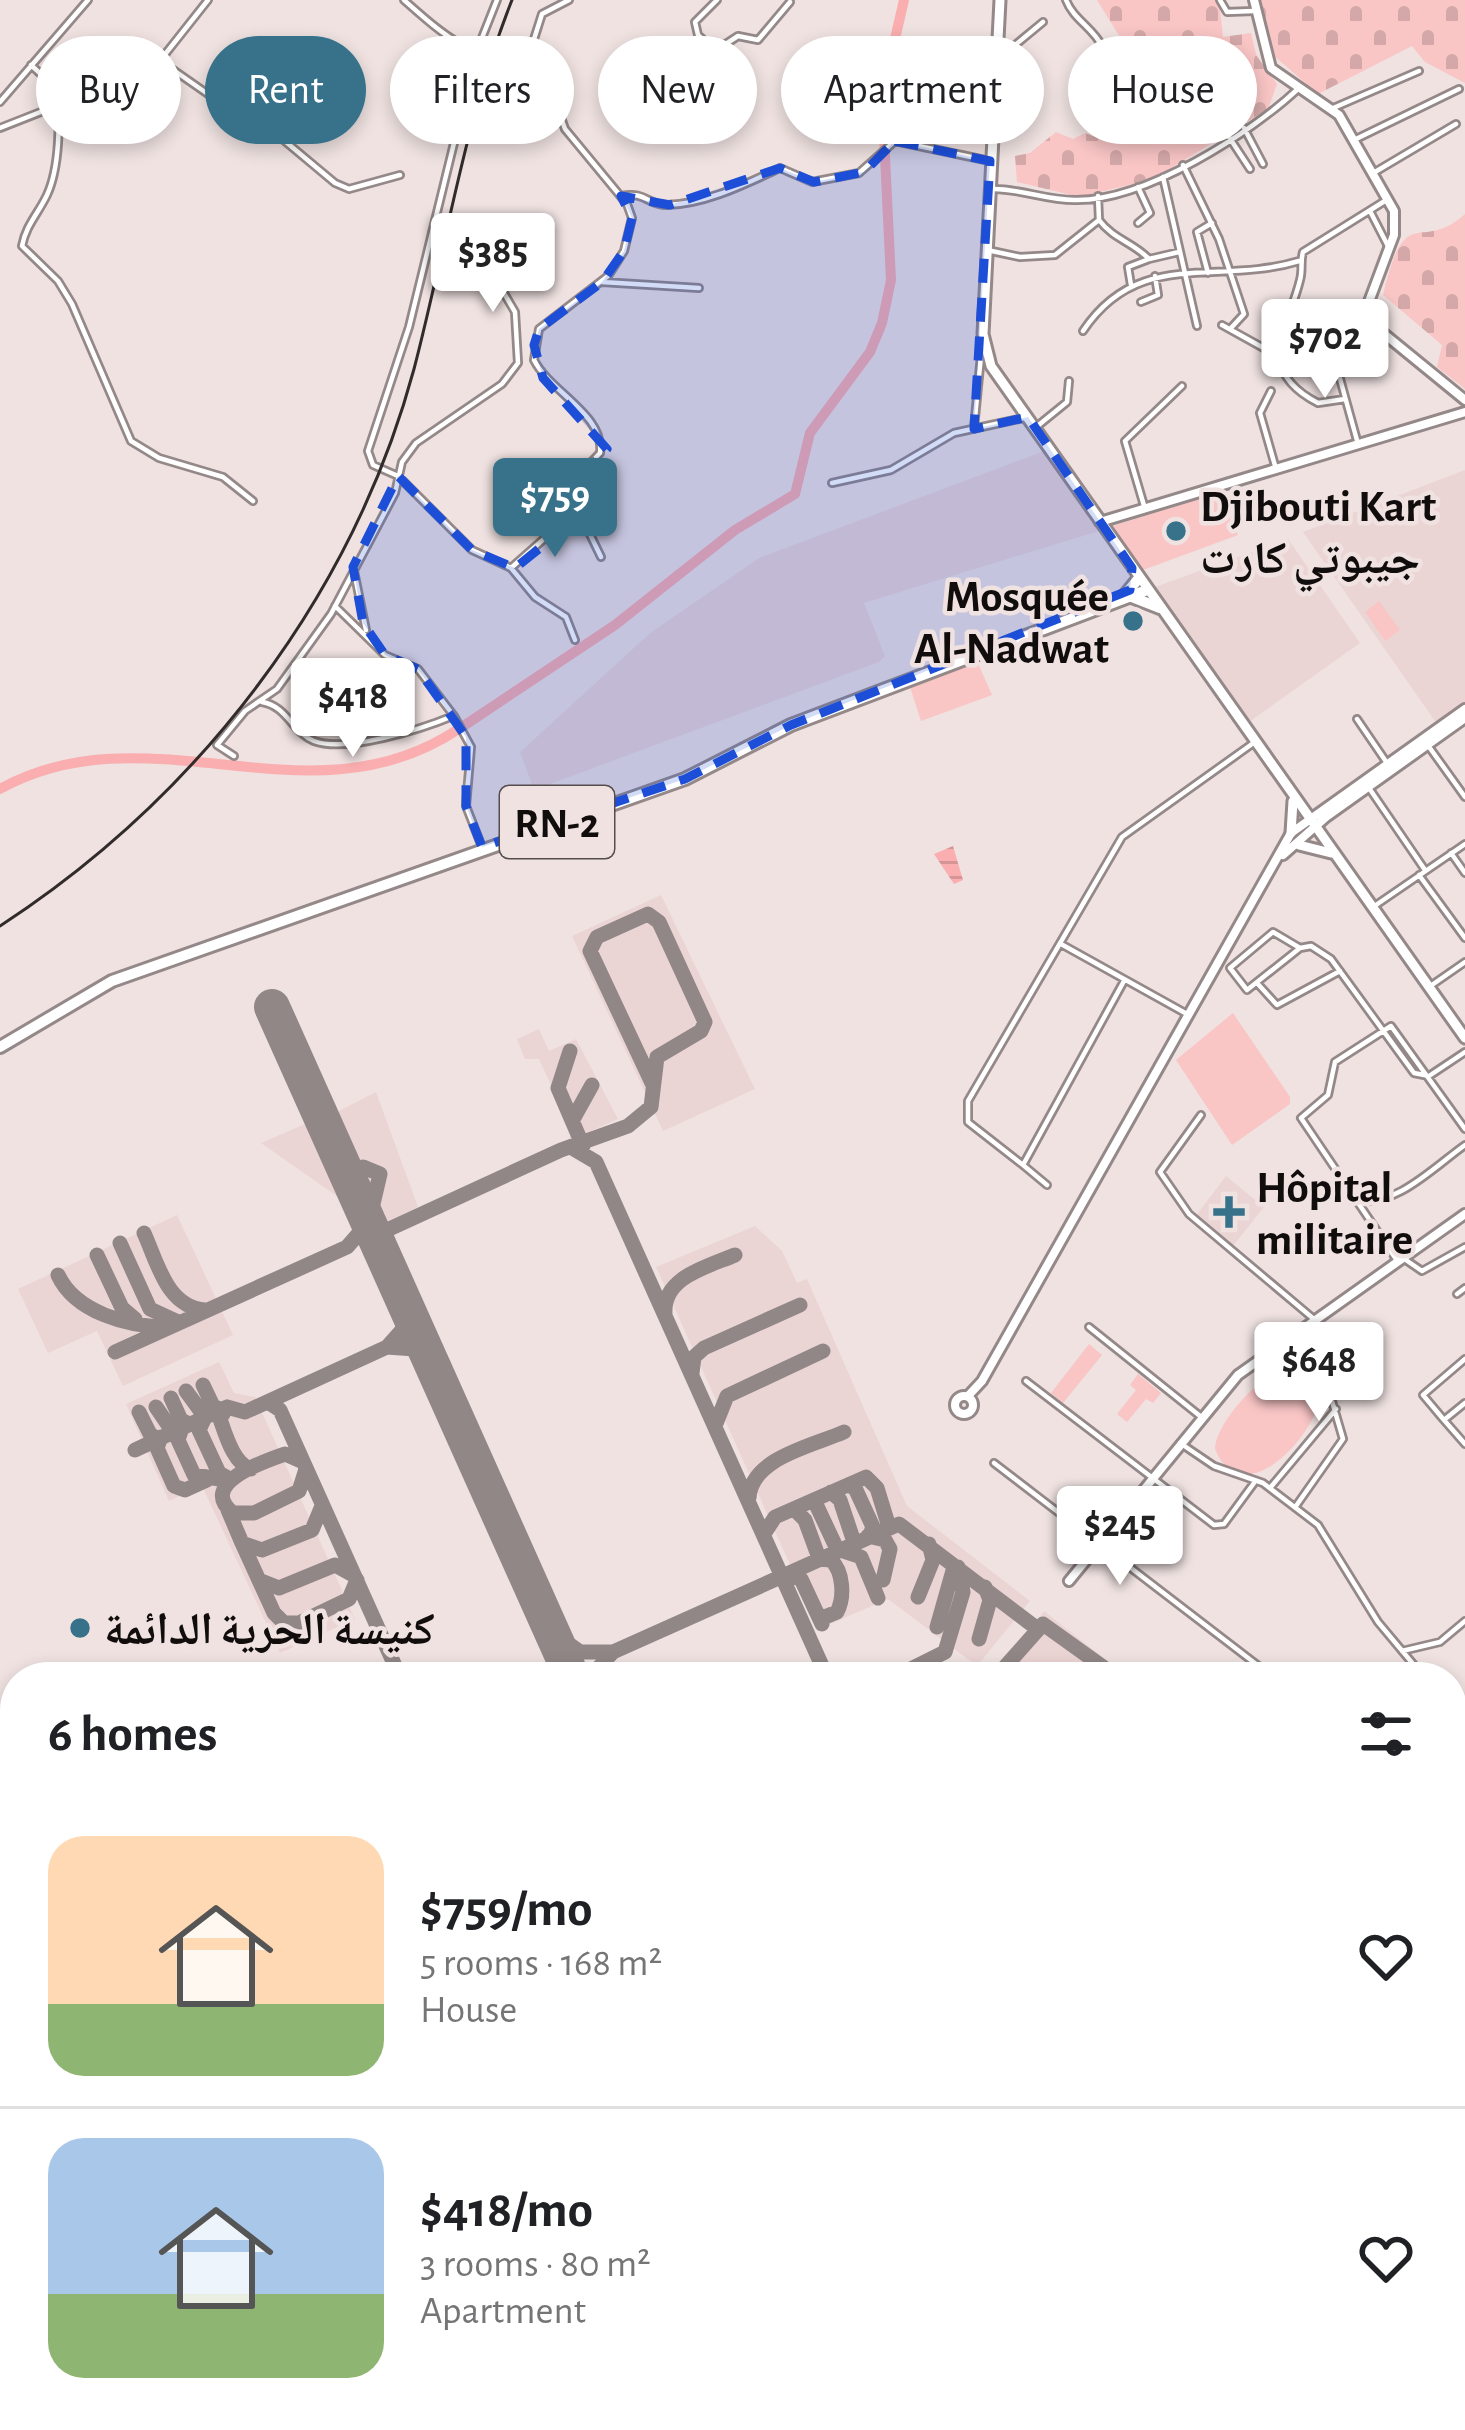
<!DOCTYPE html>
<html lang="en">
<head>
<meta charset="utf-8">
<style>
	body { margin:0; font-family:"Alegreya Sans","Noto Naskh Arabic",sans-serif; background:#f6f6f6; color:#202124; height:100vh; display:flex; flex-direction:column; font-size:45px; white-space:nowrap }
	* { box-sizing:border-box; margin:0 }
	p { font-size:39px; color:#757577 }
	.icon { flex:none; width:66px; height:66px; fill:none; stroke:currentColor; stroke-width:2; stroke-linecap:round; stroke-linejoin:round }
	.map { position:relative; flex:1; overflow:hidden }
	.side { position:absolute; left:0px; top:1662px; width:1467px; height:768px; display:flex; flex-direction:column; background:#fff; border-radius:48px 48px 0 0; box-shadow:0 6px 18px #0003 }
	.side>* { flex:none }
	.top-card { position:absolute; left:36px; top:36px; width:1395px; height:108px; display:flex; gap:24px }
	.price { position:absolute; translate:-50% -102px; padding:0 27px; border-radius:12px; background:#fff; color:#222; font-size:39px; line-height:78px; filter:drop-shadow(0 3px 6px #0008) }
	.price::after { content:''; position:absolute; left:50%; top:72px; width:36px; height:27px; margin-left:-18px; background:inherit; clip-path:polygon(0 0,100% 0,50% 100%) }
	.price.on { background:#37718a; color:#fff }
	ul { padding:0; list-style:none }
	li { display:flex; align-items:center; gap:36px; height:300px; padding:0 48px }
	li+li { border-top:3px solid #e0e0e0 }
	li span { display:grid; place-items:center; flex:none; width:336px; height:240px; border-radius:36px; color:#555 }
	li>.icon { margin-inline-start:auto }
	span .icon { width:144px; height:144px; fill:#fffc; stroke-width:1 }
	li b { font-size:51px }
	h2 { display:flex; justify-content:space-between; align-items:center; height:144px; padding:0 48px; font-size:51px }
	.pill { padding:0 42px; border-radius:54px; background:#fff; box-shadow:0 6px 18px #0003; font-size:42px; line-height:108px }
	.pill.on { background:#37718a; color:#fff }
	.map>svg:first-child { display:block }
	.built { fill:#ebd5d4 }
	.cemetery { fill:url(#cemetery-stones) }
	.pitch { fill:#f9c5c5 }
	.water { fill:url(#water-rules) }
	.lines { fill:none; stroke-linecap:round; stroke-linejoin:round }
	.river { stroke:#faaeaf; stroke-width:10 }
	.taxiway { stroke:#908786; stroke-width:15 }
	.runway { stroke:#908786; stroke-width:36 }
	.street-casing { stroke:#948888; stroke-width:10 }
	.secondary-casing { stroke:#948888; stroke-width:14 }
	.primary-casing { stroke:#948888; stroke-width:15 }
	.highway-casing { stroke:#948888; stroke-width:16 }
	.street { stroke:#fff; stroke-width:4.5 }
	.secondary { stroke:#fff; stroke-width:8 }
	.primary { stroke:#fff; stroke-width:9 }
	.highway { stroke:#fff; stroke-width:10 }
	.rail { stroke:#312c2b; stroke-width:3 }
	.marked { fill:#1d4ed8; fill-opacity:0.2; stroke:#1d4ed8; stroke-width:9; stroke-dasharray:24 15; stroke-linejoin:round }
	.poi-dot { fill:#37718a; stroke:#efe2e1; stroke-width:4.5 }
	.labels { text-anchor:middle; stroke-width:9; stroke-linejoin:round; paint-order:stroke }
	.shield { fill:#efe2e1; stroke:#544d4c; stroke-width:3 }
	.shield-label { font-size:42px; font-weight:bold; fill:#110d0c }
	.poi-label { font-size:45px; font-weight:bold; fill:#110d0c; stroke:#efe2e1; text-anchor:start }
</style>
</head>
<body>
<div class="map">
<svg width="1465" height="2430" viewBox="0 0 1465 2430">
	<defs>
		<pattern id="cemetery-stones" width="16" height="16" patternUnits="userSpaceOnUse" patternTransform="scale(3)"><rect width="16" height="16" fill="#f9c5c5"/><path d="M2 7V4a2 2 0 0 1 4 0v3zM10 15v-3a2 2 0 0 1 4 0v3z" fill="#d4a8a8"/></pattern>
		<pattern id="water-rules" width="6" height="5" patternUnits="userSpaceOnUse" patternTransform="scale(3)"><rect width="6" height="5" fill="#faaeaf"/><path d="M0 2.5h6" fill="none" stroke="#d59495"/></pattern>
	</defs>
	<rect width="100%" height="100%" fill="#efe2e1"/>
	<!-- built -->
	<path class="built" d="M1044,451L1099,531L864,603L885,656L879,662L534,790L520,752L650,633L759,558Z
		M1465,470V704L1437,724L1303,532Z
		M1288,539L1360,643L1249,722L1155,587Z
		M661,895L755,1089L663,1131L572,936Z
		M539,1029L549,1051L576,1039L618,1119L568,1141L572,1131L539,1059H525L517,1039Z
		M376,1092L418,1207L382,1224L333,1114Z
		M305,1124L338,1197L261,1143Z
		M1226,1176L1264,1207L1232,1247L1195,1217Z
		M177,1215L233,1335L123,1386L97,1331L48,1353L18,1289Z
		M755,1226L782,1251L797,1283L807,1279L907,1506L1030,1601L977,1666L888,1599L819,1629L656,1267Z
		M219,1362L234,1393L255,1397L355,1619L280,1653L202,1486L169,1501L126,1404Z
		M1044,1611L1128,1677H994Z
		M1458,2060L1465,2064V2257L1452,2279V2069Z
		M102,2415H215L221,2430H109Z
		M1300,2415H1371L1362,2430H1327Z"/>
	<!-- cemetery -->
	<path class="cemetery" d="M1097,0H1219L1223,37L1251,33L1256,55L1277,84L1268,109L1153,179L1080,197L1017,182L1015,156L1030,153L1056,132L1073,139L1085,133L1108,142L1132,122L1149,84Z
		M1261,0H1465V83L1425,62L1412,46L1318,94L1272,54Z
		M1465,214V389L1437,367L1442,345L1383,295C1406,198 1420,255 1465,214Z"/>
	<!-- pitch -->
	<path class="pitch" d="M1222,491L1238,535L1143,570L1113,526Z
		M1379,601L1400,630L1385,641L1365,612Z
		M977,661L992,695L921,721L910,687Z
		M1233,1013L1290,1097V1104L1232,1145L1176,1060Z
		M1089,1344L1102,1355L1063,1403L1051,1393Z
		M1289,1364L1302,1368L1320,1387C1327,1424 1244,1520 1215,1449C1216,1421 1263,1373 1289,1364Z
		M1138,1374L1161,1393L1153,1403L1146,1399L1127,1422L1117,1414L1136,1390L1130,1385Z"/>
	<!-- water -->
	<path class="water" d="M953,846L963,880L954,884L934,854Z"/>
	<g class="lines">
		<!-- river -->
		<path class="river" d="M465,725L615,625L735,530L795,494L810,433L870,352L882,323L891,280L882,95L904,0
			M0,789C149,706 309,828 457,730"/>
		<!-- taxiway -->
		<path class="taxiway" d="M570,1051L558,1088L583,1146
			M572,1121L592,1085
			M574,1149L596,1162L827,1677
			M350,1180L363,1167L380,1174L369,1221
			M144,1233C158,1264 167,1307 205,1310
			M120,1243L150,1309L176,1321
			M379,1245L387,1230L561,1150L628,1126L651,1107L657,1057L701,1031L705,1022L659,922L648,914L597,937L590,951L653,1085
			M97,1255L122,1308L135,1319
			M58,1275C75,1312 128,1327 168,1327
			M665,1313C663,1277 707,1267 735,1255
			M387,1347L415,1349L431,1362
			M115,1352L347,1247L361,1231L365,1215
			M692,1373L694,1357L704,1348L800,1305
			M203,1385L213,1406L221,1410
			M186,1391L205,1417L199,1430L219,1473L230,1479
			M171,1398L181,1420L189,1424
			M268,1402L280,1410L400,1677
			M156,1407L173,1432
			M227,1407L220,1419C226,1436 234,1464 251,1469
			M139,1412L150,1434L158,1439
			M715,1426L727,1396L823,1351
			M182,1428L178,1440L194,1475L226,1480
			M161,1437L157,1448L174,1486L185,1490L207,1480
			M135,1450L227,1407L245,1412L387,1347L404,1328L407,1308
			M303,1462L285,1454C262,1462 197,1484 233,1513H254L299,1491L306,1469
			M848,1485L855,1488L873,1527L870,1535
			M831,1492L840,1500L854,1542
			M749,1498C751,1458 812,1446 844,1432
			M814,1500L837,1549L861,1557L878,1598
			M794,1509L805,1520L819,1558
			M228,1510L242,1543L262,1550L312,1530L322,1506
			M764,1534L775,1517L866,1477L877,1488L889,1527
			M868,1536L885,1540L890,1549L883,1580
			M242,1543L274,1613L284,1623H299L349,1599L357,1580
			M818,1559L831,1560C843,1571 845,1597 837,1612L820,1619
			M782,1574L801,1579L822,1624
			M261,1581L279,1588L335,1565L353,1575
			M918,1597L933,1560L929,1544
			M937,1627L954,1567
			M553,1633L580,1652H613L590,1677
			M979,1639L990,1600L985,1587
			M613,1652L899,1524L1035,1627
			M551,1677L558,1644
			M895,1677L945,1652L963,1592L958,1567
			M1006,1677L1004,1668L1043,1624L1117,1677
			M733,2415L740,2430
			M1159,2415L1166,2430"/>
		<!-- runway -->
		<path class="runway" d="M272,1007L572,1677
			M904,2415L910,2430"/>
		<!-- street casing -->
		<g class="street-casing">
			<path id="street" d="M404,0C439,31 479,68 528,58
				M497,0L476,53L409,327L368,451L373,465L398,476L472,550L511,568L535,597L566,617L575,640
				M569,0L542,14L528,58L552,92L565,129L627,204L632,218L624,251L608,276L539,329L534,360C550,392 605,415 600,453L578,476L571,495L601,557
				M717,0L695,22L698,35L715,51L738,36L758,40L790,2
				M1066,0C1077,29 1115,33 1105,83L1079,99
				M1220,0L1227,12L1254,11
				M997,60L1043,22
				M162,62L215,99L235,104L262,122L335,183L349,189L400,175
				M31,65L57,89C60,120 60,167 47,195C38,214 26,225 22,246L58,281L72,304L131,441L159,458L223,477L253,501
				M0,102L88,0
				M1331,109L1419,71
				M0,128L155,67L208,0
				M1244,128L1263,164
				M1229,137L1250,169
				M1356,139L1459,89
				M1183,165L1219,239L1244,314L1231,328
				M1375,172L1456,124
				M1163,177L1197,326
				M994,189C1022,189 1049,201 1077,200C1146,200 1250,134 1299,88
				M621,196C647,191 646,205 667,205C706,204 745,184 780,168L812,182L859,173L895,141L990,161
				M1098,196L1099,220C1114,240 1133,242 1149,259L1179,252
				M1370,211L1389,248
				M1138,223L1150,213L1138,187
				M987,250L1020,257L1055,255L1099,220
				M1208,273L1197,232L1212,223
				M602,282L699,288
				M1131,285L1128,267L1149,259
				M1141,302L1158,295L1155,276
				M1222,325L1278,356
				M1083,331C1139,247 1217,286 1299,261
				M1331,346L1358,444
				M1271,391L1260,413L1276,469
				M1345,399L1318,403C1252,369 1289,327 1300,280C1303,270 1300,262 1303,252L1388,199
				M974,428L982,345
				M1035,428L1067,402L1069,381
				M832,483L891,470L954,433L1028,417
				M1145,509L1125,441L1182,386
				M511,568L554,530L578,518
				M354,571L366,630
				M335,606L385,655L418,669L454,716L471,747L466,806L482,847
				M262,702C287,706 292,732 314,741C346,753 422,729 453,716
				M1357,719L1387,763
				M1427,744L1465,797
				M234,756L217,745L245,711L277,689L331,614L395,493L402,462L416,443L502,384L518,363L515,312L494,276L473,258
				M1369,788L1425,870
				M1451,853L1465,873
				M1419,875L1465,938
				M1376,905L1465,844
				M1061,944L1187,1014
				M1300,948L1273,932L1230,968L1247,990L1300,948L1311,946L1331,959L1414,1073L1429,1076L1465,1052
				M1257,983L1277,1005L1340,971
				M1429,987L1465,962
				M1201,1115L1160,1172L1189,1214L1315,1320
				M1023,1165L968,1122V1101L1122,837L1252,744
				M1047,1185L1023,1165L1124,981
				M1356,1199C1393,1210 1435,1166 1465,1145
				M1403,1258L1422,1271L1465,1247
				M1398,1262L1301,1118L1328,1095L1335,1062L1391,1026L1465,1129
				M1457,1294L1465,1288
				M1089,1327L1200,1416
				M1289,1339L1322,1367L1343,1439L1296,1506
				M1026,1381L1214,1525L1224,1524L1254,1483
				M1465,1403L1444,1420L1465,1444
				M1444,1420L1423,1395L1465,1359
				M1180,1443L1214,1466L1263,1483L1318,1525L1378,1622L1424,1677
				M994,1463L1273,1677
				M1270,1488L1336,1409
				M1402,1651L1440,1642L1465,1621
				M1452,1709L1465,1724
				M0,1715L15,1748
				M1452,1888L1465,1874
				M1452,2119L1465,2096
				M1452,2168L1465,2148
				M15,2288L11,2302L15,2320
				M59,2415L66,2430"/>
		</g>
		<!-- secondary casing -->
		<g class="secondary-casing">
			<path id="secondary" d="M1254,0L1271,68L1339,115L1394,211V235L1367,307L1372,324L1465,400
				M1100,522L1465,412
				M1283,855L1326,817L1465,718
				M955 1405a9 9 0 1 1 18 0a9 9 0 1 1-18 0Z
				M968,1396L982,1381L1291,833L1465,709
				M1069,1581L1238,1375L1465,1214"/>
		</g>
		<!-- primary casing -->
		<g class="primary-casing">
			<path id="primary" d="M1000,0L983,334L991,366L1465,1038
				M1291,833L1293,801
				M1299,845L1331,853"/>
		</g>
		<!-- highway casing -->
		<g class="highway-casing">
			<path id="highway" d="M1125,595L1139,578
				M1132,597L1160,608
				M0,1047L112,981L685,779L791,725L1147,590"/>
		</g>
		<!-- street -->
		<use href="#street" class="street"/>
		<!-- secondary -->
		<use href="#secondary" class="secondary"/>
		<!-- primary -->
		<use href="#primary" class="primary"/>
		<!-- highway -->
		<use href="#highway" class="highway"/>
		<!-- rail -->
		<path class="rail" d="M0,926C198,797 352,598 414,369C446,247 465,118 512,0"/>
	</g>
	<!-- marked area -->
	<path class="marked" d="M895,141L990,161L974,429L1028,417L1132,568L1130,590L791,725L685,779L482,847L466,806V737L418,669L385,655L363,623L353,567L398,476L472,550L515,568L576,519L572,486L607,449L543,378L534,345L539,329L602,282L624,251L632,218L621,196L670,205L780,168L814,182L864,172Z"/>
	<!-- markers -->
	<g class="poi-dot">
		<circle cx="1176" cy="531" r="12"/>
		<circle cx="1133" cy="621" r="12"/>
		<path d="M1223 1194h12v12h12v12h-12v12h-12v-12h-12v-12h12z"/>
		<circle cx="80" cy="1628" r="12"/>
	</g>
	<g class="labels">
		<!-- shield labels -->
		<rect class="shield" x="500" y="786" width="114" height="72" rx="9"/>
		<g class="shield-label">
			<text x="557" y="837">RN-2</text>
		</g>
		<!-- poi labels -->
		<g class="poi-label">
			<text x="1200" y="521">Djibouti Kart<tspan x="1200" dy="52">جيبوتي كارت</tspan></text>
			<text x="1109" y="611" text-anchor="end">Mosquée<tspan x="1109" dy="52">Al-Nadwat</tspan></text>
			<text x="1256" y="1202">Hôpital<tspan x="1256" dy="52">militaire</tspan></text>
			<text x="104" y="1644">كنيسة الحرية الدائمة</text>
		</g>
	</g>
</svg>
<b class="price" style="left:493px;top:315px">$385</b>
<b class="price" style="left:1325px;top:401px">$702</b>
<b class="price on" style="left:555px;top:560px">$759</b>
<b class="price" style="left:353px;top:760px">$418</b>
<b class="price" style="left:1319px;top:1424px">$648</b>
<b class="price" style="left:1120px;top:1588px">$245</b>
<div class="top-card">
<a class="pill">Buy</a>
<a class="pill on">Rent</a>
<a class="pill">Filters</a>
<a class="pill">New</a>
<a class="pill">Apartment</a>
<a class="pill">House</a>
</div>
<section class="side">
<h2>6 homes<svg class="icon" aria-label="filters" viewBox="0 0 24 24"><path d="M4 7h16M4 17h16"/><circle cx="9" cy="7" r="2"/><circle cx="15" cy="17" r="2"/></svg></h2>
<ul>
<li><span style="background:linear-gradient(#ffd9b3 70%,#8fb573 0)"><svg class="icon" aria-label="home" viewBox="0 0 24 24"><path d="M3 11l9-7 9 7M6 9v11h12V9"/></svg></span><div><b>$759/mo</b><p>5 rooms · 168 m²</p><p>House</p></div><svg class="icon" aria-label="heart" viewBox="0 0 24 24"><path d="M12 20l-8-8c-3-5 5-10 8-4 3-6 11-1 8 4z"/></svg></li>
<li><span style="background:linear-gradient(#a9c7e8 65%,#8fb573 0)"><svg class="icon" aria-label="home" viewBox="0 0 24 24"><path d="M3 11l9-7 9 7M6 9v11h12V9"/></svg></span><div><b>$418/mo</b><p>3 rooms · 80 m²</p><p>Apartment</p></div><svg class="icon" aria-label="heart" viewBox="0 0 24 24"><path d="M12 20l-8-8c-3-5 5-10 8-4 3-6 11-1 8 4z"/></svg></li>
</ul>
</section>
</div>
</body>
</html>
